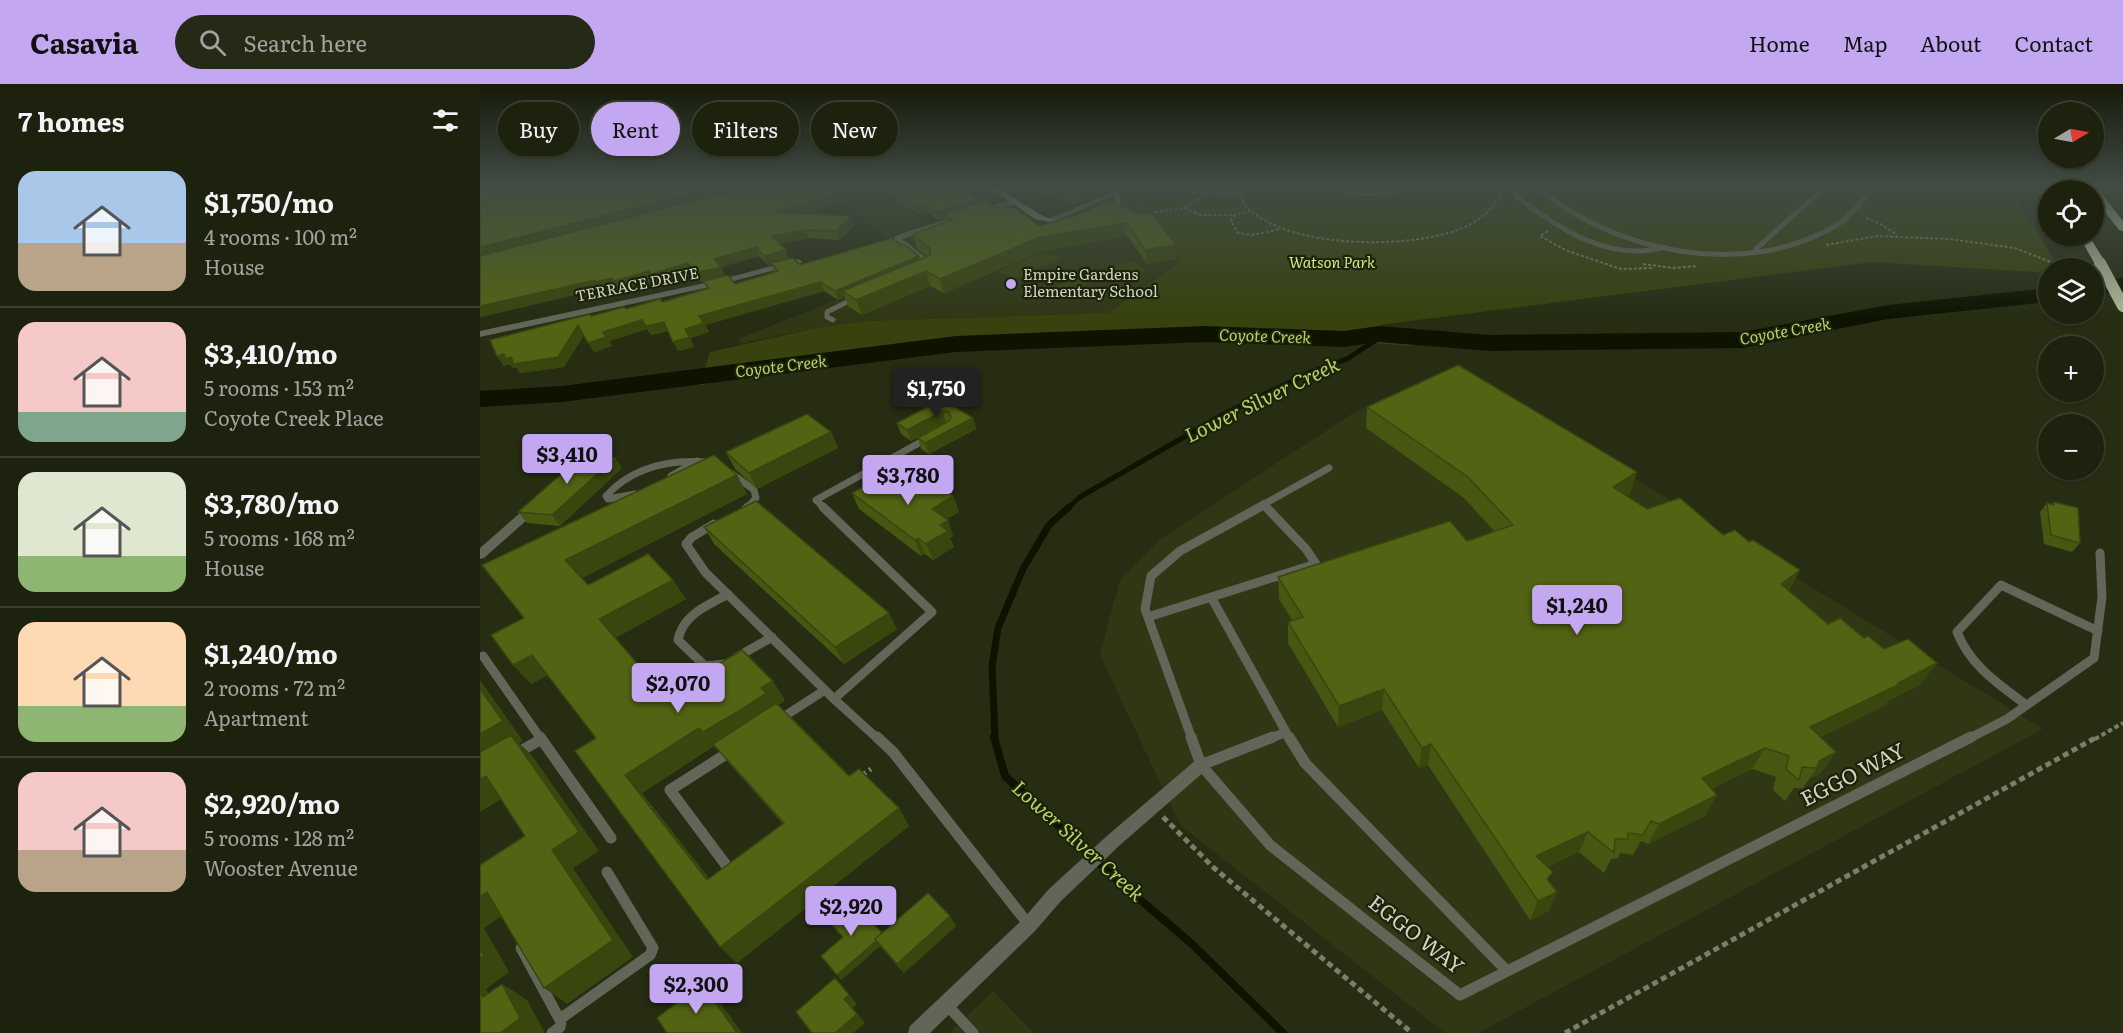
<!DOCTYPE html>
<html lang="en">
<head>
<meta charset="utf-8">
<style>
	body { margin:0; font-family:Literata,serif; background:#252a17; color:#f1f3f6; height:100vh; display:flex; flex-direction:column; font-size:22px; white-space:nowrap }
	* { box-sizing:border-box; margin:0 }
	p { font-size:20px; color:#a0a49e }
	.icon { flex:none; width:33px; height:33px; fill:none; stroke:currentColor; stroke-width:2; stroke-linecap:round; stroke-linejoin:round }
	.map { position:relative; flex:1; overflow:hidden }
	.sheet { display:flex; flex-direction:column; background:#1c220e; width:480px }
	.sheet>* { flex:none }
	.banner { position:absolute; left:18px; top:18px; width:570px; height:54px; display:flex; gap:12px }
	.needle { width:39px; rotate:80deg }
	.fabs { position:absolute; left:1558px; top:18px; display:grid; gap:12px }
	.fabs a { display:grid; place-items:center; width:66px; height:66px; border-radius:50%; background:#1c220e; box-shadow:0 2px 4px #0004,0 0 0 2px #3a3f2e; font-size:30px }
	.price { position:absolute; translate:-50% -51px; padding:0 14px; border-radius:6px; background:#c4a7f1; color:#111; font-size:20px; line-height:39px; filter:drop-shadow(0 2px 3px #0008) }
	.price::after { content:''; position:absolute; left:50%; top:36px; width:18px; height:14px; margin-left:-9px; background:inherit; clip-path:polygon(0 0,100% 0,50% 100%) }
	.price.active { background:#222; color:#fff }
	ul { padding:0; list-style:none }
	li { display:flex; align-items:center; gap:18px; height:150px; padding:0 18px }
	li+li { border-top:2px solid #3a3f2e }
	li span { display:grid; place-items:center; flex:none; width:168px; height:120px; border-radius:18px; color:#555 }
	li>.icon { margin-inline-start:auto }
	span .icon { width:72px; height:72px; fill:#fffc; stroke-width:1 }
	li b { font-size:26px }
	h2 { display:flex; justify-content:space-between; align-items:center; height:72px; padding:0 18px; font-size:26px }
	.pill { padding:0 21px; border-radius:27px; background:#1c220e; box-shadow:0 2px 4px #0004,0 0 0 2px #3a3f2e; font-size:21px; line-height:54px }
	.pill.active { background:#c4a7f1; color:#111 }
	header { display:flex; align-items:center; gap:36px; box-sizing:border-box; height:84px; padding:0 30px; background:#c4a7f1; color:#111 }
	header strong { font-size:28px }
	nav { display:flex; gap:33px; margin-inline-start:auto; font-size:21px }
	.search { width:420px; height:54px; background:#252a17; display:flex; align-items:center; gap:15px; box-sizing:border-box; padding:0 21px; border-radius:33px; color:#a0a49e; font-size:22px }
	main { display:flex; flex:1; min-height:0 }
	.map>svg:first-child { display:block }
	.built { fill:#2f3715 }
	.green { fill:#37420e }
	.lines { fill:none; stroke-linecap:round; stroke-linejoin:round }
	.stream-far2 { stroke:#0e1300; stroke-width:5 }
	.stream-far1 { stroke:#0e1300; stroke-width:7 }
	.stream { stroke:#0e1300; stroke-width:8 }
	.river { fill:#0e1300; fill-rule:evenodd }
	.path-far2 { stroke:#79806a; stroke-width:2; stroke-dasharray:3 2; stroke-linecap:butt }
	.path-far1 { stroke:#79806a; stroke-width:4; stroke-dasharray:4.5 3; stroke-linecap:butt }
	.path { stroke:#79806a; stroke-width:5; stroke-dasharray:6 4; stroke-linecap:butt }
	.lane-far3 { stroke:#626659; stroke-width:5 }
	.lane-far2 { stroke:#626659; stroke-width:7 }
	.lane-far1 { stroke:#626659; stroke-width:9 }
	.lane { stroke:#626659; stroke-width:11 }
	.street { fill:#626659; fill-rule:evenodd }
	.secondary { fill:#818874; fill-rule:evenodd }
	.highway { fill:#b0b99a; fill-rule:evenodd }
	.highway-bridge { stroke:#b0b99a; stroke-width:12 }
	.wall { fill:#475611; fill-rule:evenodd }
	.shaded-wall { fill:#39460e }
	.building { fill:#526414; stroke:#39460e; stroke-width:1.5 }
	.poi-dot { fill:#c4a7f1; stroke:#1d2309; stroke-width:2 }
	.labels { text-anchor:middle; stroke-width:4.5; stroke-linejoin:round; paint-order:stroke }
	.far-park-label { font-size:15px; font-style:italic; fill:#cde981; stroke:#1d2309 }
	.far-poi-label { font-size:15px; fill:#cfd5c5; stroke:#1d2309; text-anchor:start }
	.far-street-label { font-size:15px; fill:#cfd5c5; stroke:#1d2309 }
	.far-water-label { font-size:16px; font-style:italic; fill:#b7d26b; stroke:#1d2309 }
	.water-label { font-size:20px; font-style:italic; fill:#b7d26b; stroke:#1d2309 }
	.near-street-label { font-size:21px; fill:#cfd5c5; stroke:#1d2309 }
</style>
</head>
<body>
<header>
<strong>Casavia</strong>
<div class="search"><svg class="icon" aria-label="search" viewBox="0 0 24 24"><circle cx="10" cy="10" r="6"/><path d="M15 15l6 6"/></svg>Search here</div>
<nav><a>Home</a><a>Map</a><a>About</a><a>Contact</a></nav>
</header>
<main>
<section class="sheet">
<h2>7 homes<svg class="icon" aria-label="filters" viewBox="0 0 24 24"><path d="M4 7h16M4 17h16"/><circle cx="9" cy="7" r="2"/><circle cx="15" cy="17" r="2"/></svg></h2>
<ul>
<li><span style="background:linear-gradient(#a9c7e8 60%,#b9a48a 0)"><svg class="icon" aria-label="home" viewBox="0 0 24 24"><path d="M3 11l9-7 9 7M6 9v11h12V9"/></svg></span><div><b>$1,750/mo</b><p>4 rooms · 100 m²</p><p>House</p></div></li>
<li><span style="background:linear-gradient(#f6c9c9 75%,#7fa58c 0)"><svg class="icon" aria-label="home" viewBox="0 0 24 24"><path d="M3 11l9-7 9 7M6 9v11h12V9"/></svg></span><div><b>$3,410/mo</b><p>5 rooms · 153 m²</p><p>Coyote Creek Place</p></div></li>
<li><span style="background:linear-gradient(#dfe7d0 70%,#8fb573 0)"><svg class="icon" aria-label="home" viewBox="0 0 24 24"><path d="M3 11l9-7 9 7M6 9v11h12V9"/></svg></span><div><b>$3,780/mo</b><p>5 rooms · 168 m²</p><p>House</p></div></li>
<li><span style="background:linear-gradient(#ffd9b3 70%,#8fb573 0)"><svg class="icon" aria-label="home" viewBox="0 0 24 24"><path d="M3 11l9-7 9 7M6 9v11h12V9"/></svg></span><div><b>$1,240/mo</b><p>2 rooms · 72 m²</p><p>Apartment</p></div></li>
<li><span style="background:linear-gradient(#f6c9c9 65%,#b9a48a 0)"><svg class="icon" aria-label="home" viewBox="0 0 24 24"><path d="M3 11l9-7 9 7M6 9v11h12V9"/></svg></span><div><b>$2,920/mo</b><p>5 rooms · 128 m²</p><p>Wooster Avenue</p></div></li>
</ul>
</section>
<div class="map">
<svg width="1643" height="949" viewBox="0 0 1643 949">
	<rect width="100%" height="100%" fill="#262d13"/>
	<!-- built -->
	<path class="built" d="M407,108L449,139L513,121L522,129L561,141L576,139L648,111L702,177L628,229L388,237L341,243L263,259L258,255L441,182L363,119Z
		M973,283L1563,645L998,949H965L700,741L620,571L640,495L681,455L873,329Z
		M513,907L554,949H469Z"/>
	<!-- green -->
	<path class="green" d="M665,102H1529L1579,184H1569V189L1392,178L899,241L932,262L855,256L660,254L419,268L295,282L219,302L230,268L341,243L388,237L628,229L701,177L648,111Z
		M565,168L582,175L534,195L518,188Z
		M654,177L668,187L637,194L626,190L638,180Z
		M611,186L623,191L592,209L576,202Z"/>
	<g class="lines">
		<!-- stream-far2 -->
		<path class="stream-far2" d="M588,424L600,413L744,330L833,287L867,275L899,254V250"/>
		<!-- stream-far1 -->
		<path class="stream-far1" d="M515,655L512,582L518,544L543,485L569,441L589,423"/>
		<!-- stream -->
		<path class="stream" d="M514,653L525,692L643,801L712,860L803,949"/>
		<!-- river -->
		<path class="river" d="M1643,194V208L1614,210V196Z
			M1569,204V218L1408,235L1263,264L1010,267L899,258L864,263L725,258L476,268L82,318L0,323V307L82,302L476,252L725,242L864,247L899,242L1010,251L1263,248L1408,221Z"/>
		<!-- path-far2 -->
		<path class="path-far2" d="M758,102C760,109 762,118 767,123C807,166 941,167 991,140C1003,134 1012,123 1020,112L1019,102
			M835,102C873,113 909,114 947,102
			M675,107L758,109
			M705,124L721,131H755
			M770,127L755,131L751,137L758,149L772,151L801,145
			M665,129L705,124L727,108
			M1386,134L1399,139L1417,151
			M1068,147L1060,152L1085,166L1141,185L1174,184
			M1346,161L1397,152L1469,155L1535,164L1586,184
			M1163,180L1193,184L1218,182"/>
		<!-- path-far1 -->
		<path class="path-far1" d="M1615,655L1643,639"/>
		<!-- path -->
		<path class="path" d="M381,692L391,685
			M683,733L734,784L932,949
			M1085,949L1617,653"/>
		<!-- lane-far3 -->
		<path class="lane-far3" d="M1043,102L1036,107V112C1077,144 1130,179 1184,163
			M1056,102C1133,169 1265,196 1357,141C1372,132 1382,115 1395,102
			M629,125L638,121L637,110
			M505,126L534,118
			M1276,165L1346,102
			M450,180L417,154L470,137
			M353,236L347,233V228L375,214"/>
		<!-- lane-far2 -->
		<path class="lane-far2" d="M251,389L274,406L276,414L267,424
			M191,392L217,377
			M155,410L128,415L126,412C153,382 190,375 229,378
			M783,420L787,424
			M344,424L336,416L448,354
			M777,424L849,384"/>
		<!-- lane-far1 -->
		<path class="lane-far1" d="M343,423L452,528L354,615
			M265,426L268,423
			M234,440L212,453L206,460L225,488L354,615L398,655
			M731,513L806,648
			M668,533L836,480L826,465L786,423
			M3,572L61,655
			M257,573L292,553
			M246,580L225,582L198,556C203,530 227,522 248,510
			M1545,620C1517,599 1490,581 1477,548L1521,501L1618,547
			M300,635L345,606
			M712,655L665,525L671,492L700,467L780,423
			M789,655L806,648L810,655
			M1488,655L1527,635L1614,574L1622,513L1620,469"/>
		<!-- lane -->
		<path class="lane" d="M60,653L131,754
			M397,653L413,668L549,841
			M711,653L721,681L790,761L980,911L1491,653
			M809,653L825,679L1027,887
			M37,669L60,656
			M721,681L793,653
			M246,781L190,706L251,667
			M41,864L81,938L80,943L72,949
			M467,921L493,949
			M80,935L170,871L173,864L127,788"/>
		<!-- street -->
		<path class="street" d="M647,102H657L573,138L566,136Z
			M318,175L322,177L321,179L239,201L0,253V247L239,196Z
			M53,420L59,424L57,427L4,474L0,475V464L49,421Z
			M721,675L726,676L728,681L726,686L640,761L581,817L555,847L450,949H428L430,942L543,835L569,805L628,751L716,676Z"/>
		<!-- secondary -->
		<path class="secondary" d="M507,102H515L561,131L574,136L570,138L555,135Z"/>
		<!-- highway -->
		<path class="highway" d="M1565,102H1576L1578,106L1569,108Z
			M1614,104L1618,105L1643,137V147L1639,146L1614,114V106H1609Z
			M1599,152H1609L1626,179L1624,182H1616Z"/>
		<!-- highway-bridge -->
		<path class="highway-bridge" d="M1620,179L1643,222"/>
	</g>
	<!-- wall -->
	<path class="wall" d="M0,102H479L497,115L498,119L517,124L560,142L632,118L696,161L697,175L667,180L649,154L646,152L563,167L464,209L450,202L382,231L368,222L365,213L358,216L344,207L225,241L229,248L210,254L214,263L198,267L188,247L171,251L167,245L129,257L132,262L114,268L104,251L84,283L40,289L36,283L33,284L30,280L24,282L17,272L111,232L182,218L227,205L223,197L221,198L213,188L176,199L174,196L139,206L137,203L121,207L120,205L0,233ZM403,106L438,130L447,127L458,136L465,134L466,138L433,150L437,165L447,172L440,175L421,161L320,181L309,175L300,160L329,154L359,156L375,141L322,130ZM279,172L288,181L291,180L295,188L255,200L245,192L241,183Z
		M553,102H624L619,105V110L595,121L583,114L574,115Z
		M462,315L493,334L496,345L449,370L441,365L438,354L431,357L421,350L417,339Z
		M887,323L1157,388L1150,410L1146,412L1167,425L1243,451L1269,458L1320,486L1309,506L1348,540L1384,554L1441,600L1408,617L1404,622L1340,653L1341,689L1329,695L1323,704H1314L1305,717L1293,706L1296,693L1272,685L1231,705L1225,732L1168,760L1161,757L1153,771L1140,769L1138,774L1131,775L1124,789L1099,768L1067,783L1069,798V827L1050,836L948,681L939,684L902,626L858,643L808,559V538L812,536L799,515L798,493L987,457L1015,448L984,414L886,344Z
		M351,348L358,364L277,405L255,385L246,368Z
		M142,384L80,442L47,439L38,428Z
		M422,403L473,412L479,428L466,435L473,452L470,454L474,463L453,476L445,470L441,472L379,425L372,409Z
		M267,410L102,494L108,501L206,515L135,554L185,612L305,616L298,621L369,692L429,742L257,879L116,654L68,591L51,600L44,534L2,481ZM234,662L237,666H238L248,678L303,740L229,795L162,709Z
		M1574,418L1600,459L1592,468L1564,460L1560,428L1567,419L1572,420Z
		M224,443L417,545L364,580L234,460Z
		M476,842L424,889L400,862L361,896L402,849Z"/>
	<!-- shaded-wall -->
	<path class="shaded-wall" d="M0,102H28L0,110Z
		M241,102H277L0,174V163Z
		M383,102H402L403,106L298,137L294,128Z
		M616,102H624L619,105V110L595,121L594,113Z
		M582,106L583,114L574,115L572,107Z
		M497,115L499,124L464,130L465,134L458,136L456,128Z
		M444,119L447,127L438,130L435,121Z
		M371,132L375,141L359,156L356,147Z
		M644,139L646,152L563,167L464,209L460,195L560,153Z
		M326,146L329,154L296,161L292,152Z
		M696,161L697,175L667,180L665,166Z
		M276,163L279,172L241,183L245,192L221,198L216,188L234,175Z
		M306,166L309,175L288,181L284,172Z
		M439,172L442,181L363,207L365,213L358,216L355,207Z
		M208,179L213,188L176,199L171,190Z
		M169,187L174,196L139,206L134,197Z
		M446,187L450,202L382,231L376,216Z
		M131,194L137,203L121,207L120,205L0,233V222L115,196Z
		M340,198L344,207L225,241L229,248L210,254L214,263L198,267L193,258L205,245L219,232Z
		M162,236L167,245L129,257L132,262L114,268L108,259L123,248Z
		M184,238L189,247L171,251L166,242Z
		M98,241L104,251L84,283L40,289L36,283L33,284L30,280L24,282L17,272Z
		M463,327L466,338L431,357L427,346Z
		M493,334L496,345L449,370L445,359Z
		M351,348L358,364L277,405L269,389Z
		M135,374L142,384L80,442L72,431Z
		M1157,388L1150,410L1126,425L1133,403Z
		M257,391L267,410L100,495L85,476Z
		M473,412L479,428L457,441L452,425Z
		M468,436L473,452L470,454L474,463L453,476L446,460L460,441Z
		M438,454L445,470L441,472L435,456Z
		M1320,486L1308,507L1301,500Z
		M193,496L206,515L134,554L119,535Z
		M409,529L417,545L364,580L355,563Z
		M52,571L70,590L51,600L33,581Z
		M1457,579L1441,600L1408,617L1404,622L1316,664L1330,643Z
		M0,596L43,657L39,659L51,670L119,767L93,784L153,873L87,920L64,904L133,856L0,682Z
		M293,597L305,616L233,660L238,666H237L223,648L281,604Z
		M904,605L902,626L858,643L859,622Z
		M219,644L234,662L162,709L244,813L227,796L145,691Z
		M951,660L948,681L939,684L942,664Z
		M1285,664L1272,685L1211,714L1222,694Z
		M1356,668L1341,689L1329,695L1337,684L1339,677Z
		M6,692L28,711L0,728V695Z
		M1237,711L1225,732L1168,760L1179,740Z
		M419,724L429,742L257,879L240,863Z
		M1108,748L1099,768L1049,792L1056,772Z
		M7,808L31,826L4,844L29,888L6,905L13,917L0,919V813Z
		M1077,808L1069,827L1050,836L1058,817Z
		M470,832L476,842L424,889L417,880Z
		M396,857L400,862L361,896L357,891Z
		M355,894L377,920L373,924L385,939L373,949H355Z
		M222,899L235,911L262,949H257Z
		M22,900L47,916L64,947V949H20Z"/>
	<!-- building -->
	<path class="building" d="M21,102H241L0,163V108Z
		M272,102H383L294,128L371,132L356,147L326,146L292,152L306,166L284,172L276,163L234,175L241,183L234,185L216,188L208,179L171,190L169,187L134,197L131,194L116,198L115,196L0,222V172Z
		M408,102H479L497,115L456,128L444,119L435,121Z
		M565,102H616L594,113L582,106L572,107Z
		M630,115L632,118L660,130L671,128L696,161L665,166L646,138L647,140L644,139L560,153L460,195L446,187L376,216L363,207L450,171V164L433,150L472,136L464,130L506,117L517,124L533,123L560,142L603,129Z
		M412,154L421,161L424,160L439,172L355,207L340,198L219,232L224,239L205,245L209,253L193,258L184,238L166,242L162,236L123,248L126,253L108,259L98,241L78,273L34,280L31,273L26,275L24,270L17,272L10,256L110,230L111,232L144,223L146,225L180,215L182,218L229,204L223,197L248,191L255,200L298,187L291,179L313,174L320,181Z
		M978,281L1157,388L1133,403L1167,425L1200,414L1243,451L1255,446L1269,458L1273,456L1320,486L1301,500L1348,540L1360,534L1384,554L1388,552L1404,565L1428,555L1457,579L1418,599L1420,600L1330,643L1356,668L1339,677L1337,684L1322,683L1319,696L1306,685L1309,672L1285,664L1222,694L1237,711L1179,740L1171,737L1163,751L1148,749V755H1135L1134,769L1108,748L1056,772L1073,788L1067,795L1077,808L1058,817L951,660L942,664L904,605L859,622L808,538L823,533L798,493L970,437L987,457L1033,441L988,393L887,323Z
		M462,315L493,334L445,359L438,354L469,337L471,333L469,328L463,327L427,346L417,339Z
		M327,330L351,348L269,389L246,368Z
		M104,370L135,374L72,431L38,428Z
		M234,371L257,391L85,476L108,501L168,470L193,496L119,535L185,612L262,566L293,597L281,604L286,609L259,627L223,648L219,644L145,691L227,796L304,739L233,660L296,619L369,692L379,685L419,724L240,863L95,667L116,654L52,571L33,581L11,551L44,534L2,481Z
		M405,391L422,403L444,392L473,412L452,425L468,436L460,441L468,447L446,460L438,454L435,456L372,409Z
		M276,417L409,529L355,563L224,443Z
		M1574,418L1598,424L1600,459L1571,451L1567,419L1574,421Z
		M0,605L23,637L0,650Z
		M31,651L99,748L72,766L133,856L64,904L7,808L0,813V781L45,752L6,692L0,695V668Z
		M448,809L470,832L417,880L395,855Z
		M374,817L402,849L395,855L396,857L357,891L341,872L363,853L349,838Z
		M0,864L4,872L0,875Z
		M355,894L369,911L364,915L377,930L355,949H332L316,928Z
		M222,899L257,949H187L177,934Z
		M22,900L39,932V935L20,949H0V912L2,910L3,913Z"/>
	<!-- sky -->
	<linearGradient id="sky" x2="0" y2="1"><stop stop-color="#15190a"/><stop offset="0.43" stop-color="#414c44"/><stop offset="1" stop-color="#414c44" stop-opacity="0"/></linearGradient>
	<rect width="1643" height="235" fill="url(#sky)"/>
	<!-- markers -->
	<circle class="poi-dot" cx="531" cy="200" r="6"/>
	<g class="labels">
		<!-- far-park labels -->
		<g class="far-park-label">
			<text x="852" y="184">Watson Park</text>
		</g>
		<!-- far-poi labels -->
		<g class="far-poi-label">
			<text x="543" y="196">Empire Gardens<tspan x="543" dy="17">Elementary School</tspan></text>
		</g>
		<!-- far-street labels -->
		<g class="far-street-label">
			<text transform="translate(157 201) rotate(-11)" y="5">TERRACE DRIVE</text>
		</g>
		<!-- far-water labels -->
		<g class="far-water-label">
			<text transform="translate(1305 247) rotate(-10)" y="6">Coyote Creek</text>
			<text transform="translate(785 252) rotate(2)" y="6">Coyote Creek</text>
			<text transform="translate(301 282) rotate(-7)" y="6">Coyote Creek</text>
		</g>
		<!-- water labels -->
		<g class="water-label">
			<text transform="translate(782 316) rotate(-26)" y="7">Lower Silver Creek</text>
			<text transform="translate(598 757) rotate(42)" y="7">Lower Silver Creek</text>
		</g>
		<!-- near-street labels -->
		<g class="near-street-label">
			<text transform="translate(1373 691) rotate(-27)" y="7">EGGO WAY</text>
			<text transform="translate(936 851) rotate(38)" y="7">EGGO WAY</text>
		</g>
	</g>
</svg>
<div class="fabs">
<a><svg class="needle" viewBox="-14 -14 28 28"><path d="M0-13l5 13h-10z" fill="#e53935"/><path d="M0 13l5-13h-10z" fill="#a0a49e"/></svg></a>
<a><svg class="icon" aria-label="locate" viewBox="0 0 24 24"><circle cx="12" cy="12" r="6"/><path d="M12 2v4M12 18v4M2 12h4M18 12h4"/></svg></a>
<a><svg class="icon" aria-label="layers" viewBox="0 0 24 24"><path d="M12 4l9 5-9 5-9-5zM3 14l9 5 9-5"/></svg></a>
<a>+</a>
<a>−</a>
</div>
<b class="price active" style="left:456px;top:335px">$1,750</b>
<b class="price" style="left:87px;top:401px">$3,410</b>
<b class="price" style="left:428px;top:422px">$3,780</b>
<b class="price" style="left:1097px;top:552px">$1,240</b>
<b class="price" style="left:198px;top:630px">$2,070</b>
<b class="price" style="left:371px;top:853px">$2,920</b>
<b class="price" style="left:216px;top:931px">$2,300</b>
<div class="banner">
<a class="pill">Buy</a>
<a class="pill active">Rent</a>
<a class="pill">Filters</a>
<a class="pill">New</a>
</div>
</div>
</main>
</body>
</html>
